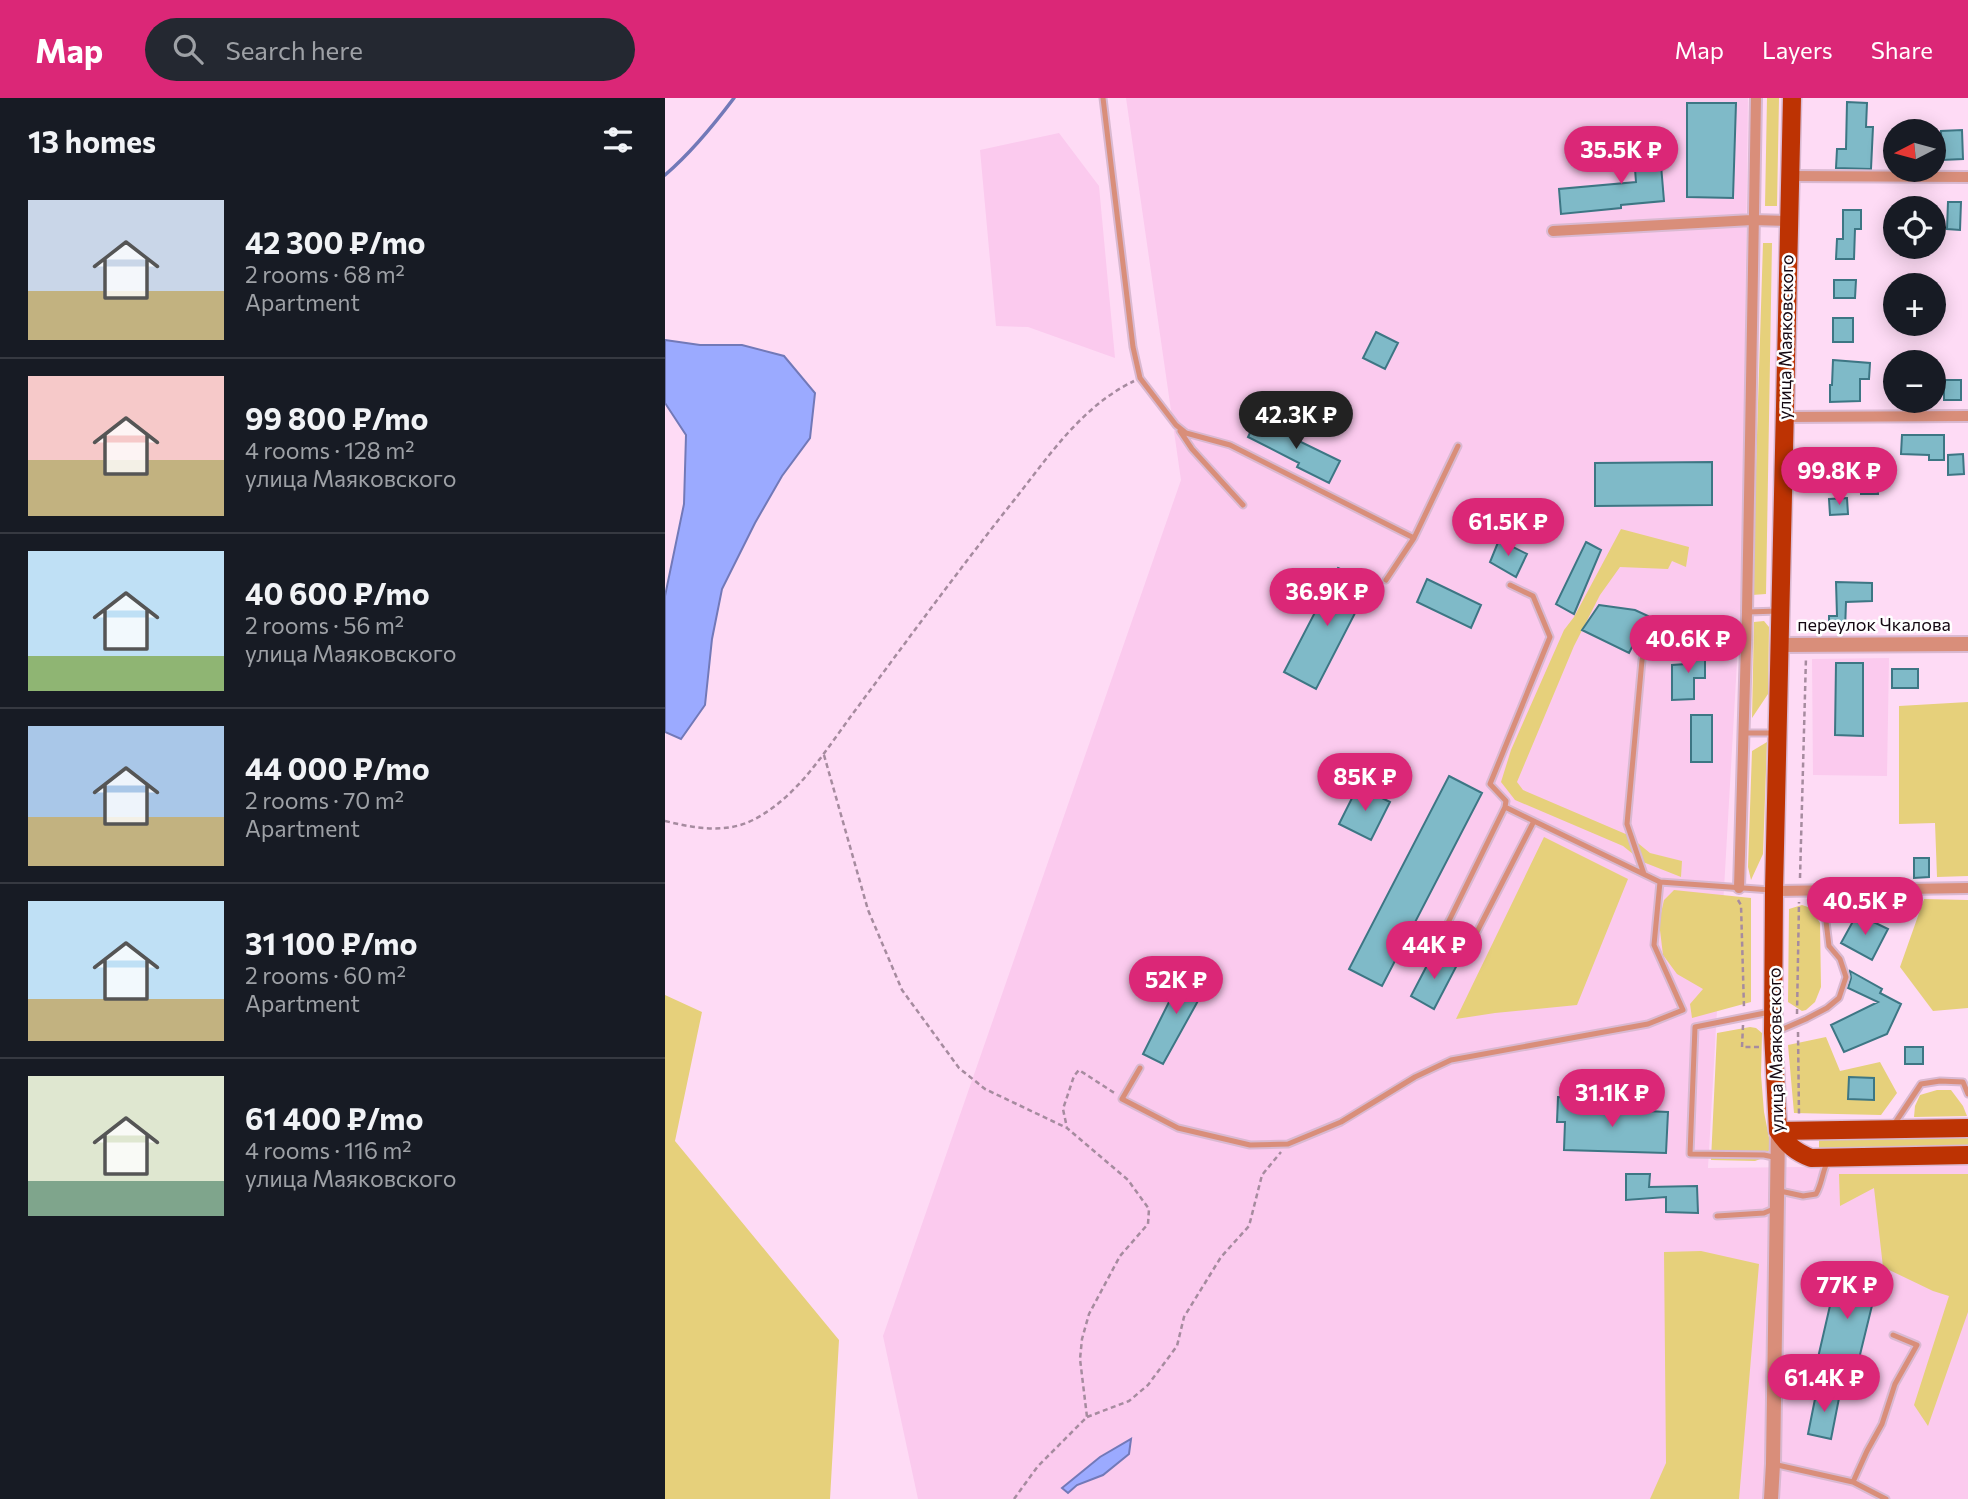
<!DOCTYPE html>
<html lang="en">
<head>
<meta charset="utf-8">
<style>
	body { margin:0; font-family:Commissioner,sans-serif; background:#242831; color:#f1f3f6; height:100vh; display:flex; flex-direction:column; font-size:26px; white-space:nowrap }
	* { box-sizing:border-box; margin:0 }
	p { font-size:23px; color:#9ea1a6 }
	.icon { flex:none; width:38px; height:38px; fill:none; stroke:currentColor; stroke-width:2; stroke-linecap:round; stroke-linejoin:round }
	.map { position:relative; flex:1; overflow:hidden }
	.side { display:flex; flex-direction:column; background:#171b24; width:665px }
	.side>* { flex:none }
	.needle { width:46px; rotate:264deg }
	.tools { position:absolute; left:1218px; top:21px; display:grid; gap:14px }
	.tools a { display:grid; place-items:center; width:63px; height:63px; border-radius:50%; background:#171b24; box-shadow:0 4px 18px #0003; font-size:35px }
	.price { position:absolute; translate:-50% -60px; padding:0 16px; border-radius:24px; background:#db2777; color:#fff; font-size:23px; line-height:46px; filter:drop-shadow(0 2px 4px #0008) }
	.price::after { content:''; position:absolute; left:50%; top:42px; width:21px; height:16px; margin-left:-10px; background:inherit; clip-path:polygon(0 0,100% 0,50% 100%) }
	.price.selected { background:#222; color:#fff }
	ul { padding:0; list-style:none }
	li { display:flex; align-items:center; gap:21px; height:175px; padding:0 28px }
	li+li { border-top:2px solid #363941 }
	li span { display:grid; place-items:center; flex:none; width:196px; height:140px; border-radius:0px; color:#555 }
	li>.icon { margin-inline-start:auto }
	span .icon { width:84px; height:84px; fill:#fffc; stroke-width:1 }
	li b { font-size:30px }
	h2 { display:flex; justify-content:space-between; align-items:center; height:84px; padding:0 28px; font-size:30px }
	header { display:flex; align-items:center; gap:42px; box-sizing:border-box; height:98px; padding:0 35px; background:#db2777; color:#fff }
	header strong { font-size:33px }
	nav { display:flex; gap:38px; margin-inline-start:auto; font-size:24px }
	.search { width:490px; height:63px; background:#242831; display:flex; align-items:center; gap:18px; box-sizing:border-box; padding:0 24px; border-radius:38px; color:#9ea1a6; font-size:26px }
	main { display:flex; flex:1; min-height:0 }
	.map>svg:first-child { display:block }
	.built { fill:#fbcaee }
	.green { fill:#e6d07b }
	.water { fill:#9baaff; stroke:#7279b8; stroke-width:2 }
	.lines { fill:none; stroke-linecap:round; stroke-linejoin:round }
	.stream { stroke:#7279b8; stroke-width:3.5 }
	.building { fill:#7fbac8; stroke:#3d7684; stroke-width:2 }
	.service-casing { stroke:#d9b9d1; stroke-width:9 }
	.minor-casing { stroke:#d9b9d1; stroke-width:14 }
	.tertiary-casing { stroke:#d9b9d1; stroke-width:18 }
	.primary-casing { stroke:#d9b9d1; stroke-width:21 }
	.path { stroke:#a68b9f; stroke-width:2.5; stroke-dasharray:5 3.5; stroke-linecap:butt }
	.service { stroke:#d98e7a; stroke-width:5 }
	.minor { stroke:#d98e7a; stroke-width:10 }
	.tertiary { stroke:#d98e7a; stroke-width:14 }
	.primary { stroke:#bd3303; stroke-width:18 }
	.labels { text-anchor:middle; stroke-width:5; stroke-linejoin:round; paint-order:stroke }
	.street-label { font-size:18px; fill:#140711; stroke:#fff }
</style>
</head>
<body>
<header>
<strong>Map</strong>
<div class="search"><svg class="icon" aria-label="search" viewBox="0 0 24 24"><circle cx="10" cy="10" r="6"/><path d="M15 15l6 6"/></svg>Search here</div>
<nav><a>Map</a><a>Layers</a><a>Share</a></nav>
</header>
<main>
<section class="side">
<h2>13 homes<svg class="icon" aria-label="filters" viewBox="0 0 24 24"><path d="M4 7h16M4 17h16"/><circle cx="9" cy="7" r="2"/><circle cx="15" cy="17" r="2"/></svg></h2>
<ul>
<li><span style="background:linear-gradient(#c9d6e8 65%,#c2b280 0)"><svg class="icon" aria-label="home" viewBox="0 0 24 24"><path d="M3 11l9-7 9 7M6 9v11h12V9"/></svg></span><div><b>42 300 ₽/mo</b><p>2 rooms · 68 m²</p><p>Apartment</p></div></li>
<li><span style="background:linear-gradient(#f6c9c9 60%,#c2b280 0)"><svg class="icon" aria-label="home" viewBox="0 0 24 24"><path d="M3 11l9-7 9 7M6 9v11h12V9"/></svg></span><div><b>99 800 ₽/mo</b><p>4 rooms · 128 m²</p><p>улица Маяковского</p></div></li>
<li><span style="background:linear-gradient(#bfe0f5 75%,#8fb573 0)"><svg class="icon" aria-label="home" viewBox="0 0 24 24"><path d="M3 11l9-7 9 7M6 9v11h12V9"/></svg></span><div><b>40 600 ₽/mo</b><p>2 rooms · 56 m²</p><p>улица Маяковского</p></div></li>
<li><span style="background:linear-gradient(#a9c7e8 65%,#c2b280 0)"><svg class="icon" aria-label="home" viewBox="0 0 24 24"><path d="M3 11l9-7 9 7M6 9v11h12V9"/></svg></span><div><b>44 000 ₽/mo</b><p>2 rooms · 70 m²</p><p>Apartment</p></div></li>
<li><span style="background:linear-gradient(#bfe0f5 70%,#c2b280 0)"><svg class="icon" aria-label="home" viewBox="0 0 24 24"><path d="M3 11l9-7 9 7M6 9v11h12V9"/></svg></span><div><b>31 100 ₽/mo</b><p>2 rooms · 60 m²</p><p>Apartment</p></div></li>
<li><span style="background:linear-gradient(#dfe7d0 75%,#7fa58c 0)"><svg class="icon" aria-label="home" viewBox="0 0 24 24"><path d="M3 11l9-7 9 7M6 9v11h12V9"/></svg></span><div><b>61 400 ₽/mo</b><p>4 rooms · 116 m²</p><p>улица Маяковского</p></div></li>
</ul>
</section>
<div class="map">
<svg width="1303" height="1401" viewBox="0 0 1303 1401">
	<rect width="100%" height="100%" fill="#fedbf5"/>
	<!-- built -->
	<path class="built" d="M461,0H1083L1077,477L1043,1070L1303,1067V1401H253L218,1238L516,382Z
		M394,35L434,88L450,260L363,229L331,228L315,52Z
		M1224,560L1222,678L1148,677L1147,561Z"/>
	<!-- green -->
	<path class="green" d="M1102,0H1114L1112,108H1100Z
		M1098,145H1107L1101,496L1087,497Z
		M956,431L1024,449L1021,469L1007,463L1003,471L955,469L935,497L909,548L852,684L858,692L963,737L985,755L1017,763L1016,779L978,764L958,748L850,702L836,684L846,652L899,532L909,519Z
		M1099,523L1104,529L1103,596L1087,620L1089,524Z
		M1303,604V778L1272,779L1270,725L1234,726V608Z
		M1102,644L1098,756L1086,782L1083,769L1087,653Z
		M879,739L963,781L912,907L830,915L791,921Z
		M1009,792L1086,800V904L1027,920L1025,906L1038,891L1012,876L998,857L994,824L999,802Z
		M1259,801L1303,802V910L1268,913L1235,869Z
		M1137,807L1146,810L1155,825L1156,889L1150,904L1141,912L1137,913L1123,904L1124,811Z
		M0,897L37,914L10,1043L174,1242L165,1401H0Z
		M1085,929L1091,930L1097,935L1096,977L1099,1014L1106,1050L1098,1060L1090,1063L1046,1062L1052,935Z
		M1161,939L1175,973L1215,964L1232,995L1216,1017L1129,1015L1123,947Z
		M1272,992H1286L1298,1008L1302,1018L1249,1019L1250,1008L1255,997Z
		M1303,1035V1047L1154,1051V1039Z
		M1174,1076H1303V1214L1263,1328L1249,1307L1284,1198L1268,1193L1218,1169L1209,1090L1175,1108Z
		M1036,1153L1094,1166L1074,1401H985L1001,1365L999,1154Z"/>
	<!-- water -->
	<path class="water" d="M0,242L35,247H77L119,258L150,295L145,340L117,378L90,425L57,491L47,541L40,607L16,641L0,634V498L19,406L21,337L0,305Z
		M466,1341L464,1356L438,1377L412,1387L403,1395L397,1390L435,1359Z"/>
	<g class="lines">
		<!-- stream -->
		<path class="stream" d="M0,77C27,54 48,28 69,0"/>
	</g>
	<!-- building -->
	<path class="building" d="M1182,4L1202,5L1201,29H1208L1206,71L1171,70L1172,51H1181Z
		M1022,5H1071L1068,100L1022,99Z
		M1297,32L1298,61L1277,62L1276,33Z
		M994,43L999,103L956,107V110L896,116L894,91L971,84L968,45Z
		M1283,104H1296L1295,132L1282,131Z
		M1178,112H1196V131H1190L1189,161H1171L1172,141H1178Z
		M1169,182H1191L1190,200H1169Z
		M1168,220H1188V244H1168Z
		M711,234L733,245L720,271L698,260Z
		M1168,262L1205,265L1204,281H1195V303L1165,304V287H1167Z
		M1279,282H1296V302H1279Z
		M591,322L675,363L664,385L632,369L634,365L583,339Z
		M1237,337H1279V362H1264V357L1236,356Z
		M1190,356H1207L1208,380H1212L1213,396H1196L1195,374H1190Z
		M1298,356L1299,376L1283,377V357Z
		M1047,364V407L930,408V365Z
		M1182,400L1183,416L1165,417L1164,401Z
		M834,442L862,456L851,479L825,464Z
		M921,444L936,452L909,516L891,506Z
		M673,470L705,486L651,591L619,574Z
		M762,481L816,507L806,530L752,504Z
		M1171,484L1207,485V503L1181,504L1180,533H1164V518H1172Z
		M934,507L970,512L983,518L964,555L917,532Z
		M1040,552V580H1029V601L1007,602V567L1021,566V553Z
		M1171,565H1198V638L1170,637Z
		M1227,571H1253V590H1227Z
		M1026,617H1047V664H1026Z
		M784,678L817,695L717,888L684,871Z
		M693,688L725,704L706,742L674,726Z
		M1249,760H1264V779L1249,780Z
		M1192,816L1223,831L1207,862L1176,845Z
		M769,854L792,867L769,911L746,898Z
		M520,872L544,883L498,966L478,956Z
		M1185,873L1217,891L1215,895L1236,906L1222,936L1179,954L1166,927L1213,904L1183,890L1186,880Z
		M1240,949H1258V966H1240Z
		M1184,979L1209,980V1002L1183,1001Z
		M893,999L909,1000L908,1010L1003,1014L1001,1055L899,1052L900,1024H892Z
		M961,1076H985L984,1089L1032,1088L1033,1115L1001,1114V1099L961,1102Z
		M1173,1173L1213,1183L1191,1273L1152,1264Z
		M1152,1291L1175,1295L1166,1341L1143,1336Z"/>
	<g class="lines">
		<!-- service casing -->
		<g class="service-casing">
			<path id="service" d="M438,0L468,249L475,280L511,327L521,335L565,347L749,440L793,348
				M515,333L527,351L578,407
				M721,482L749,440
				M1082,514L1114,513
				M1079,635H1111
				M840,709L841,703L825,686L885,539L868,498L845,487
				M869,723L799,859L774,843L840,709L995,784L1106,792
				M979,776L962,726L977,562L988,528
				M1105,914L1030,929L1025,1056L1099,1057L1113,1060
				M1111,934L1141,921L1162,910L1174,900L1181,879L1175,861L1164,848L1159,807L1145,796
				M475,970L457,1001L513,1030L585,1047L623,1046L676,1024L750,979L786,962L983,926L1018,912L989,847L995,784
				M1228,1028L1256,986L1275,983L1298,984L1303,996
				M1115,1093L1138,1098L1151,1096C1157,1086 1157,1075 1162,1065
				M1052,1118L1099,1115L1111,1110
				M1108,1366L1188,1384L1221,1401
				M1188,1384L1202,1353L1217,1326L1230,1286L1252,1247L1228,1237"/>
		</g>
		<!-- minor casing -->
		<g class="minor-casing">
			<path id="minor" d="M1125,78L1303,79
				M888,133L1087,122L1123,123
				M1120,319L1303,318
				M1074,790L1082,514L1091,0
				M1109,793L1303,790"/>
		</g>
		<!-- tertiary casing -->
		<g class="tertiary-casing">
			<path id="tertiary" d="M1116,547L1303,546
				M1106,1401L1108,1366L1113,1033"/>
		</g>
		<!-- primary casing -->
		<g class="primary-casing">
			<path id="primary" d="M1303,1030L1113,1033C1122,1047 1131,1054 1146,1060L1303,1057
				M1113,1033L1108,935L1109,793L1127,0"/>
		</g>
		<!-- path -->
		<path class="path" d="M159,657L203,812L237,892L294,970L320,991L402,1030
			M0,723C29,730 60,736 88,722C133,699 160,653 189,614C241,544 292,474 346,406C382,361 415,309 469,283
			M1135,780L1141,559
			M1073,802L1076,807L1079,910
			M1132,916L1134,804
			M1078,927L1077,949H1095
			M1133,934L1134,1018
			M422,1319L464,1303L483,1287L512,1248L519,1219L556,1159L584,1128L597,1077L616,1054
			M349,1401L373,1368L422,1319L415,1261L417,1241L424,1216L455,1158L483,1126L484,1111L463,1082L402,1030L398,1011L409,978L414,972L451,996"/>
		<!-- service -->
		<use href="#service" class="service"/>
		<!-- minor -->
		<use href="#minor" class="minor"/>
		<!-- tertiary -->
		<use href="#tertiary" class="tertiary"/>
		<!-- primary -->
		<use href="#primary" class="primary"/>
	</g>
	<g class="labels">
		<!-- street labels -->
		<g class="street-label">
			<text transform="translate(1121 239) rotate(-89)" y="6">улица Маяковского</text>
			<text x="1209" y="533">переулок Чкалова</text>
			<text transform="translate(1111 952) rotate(-91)" y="6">улица Маяковского</text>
		</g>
	</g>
</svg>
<div class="tools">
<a><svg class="needle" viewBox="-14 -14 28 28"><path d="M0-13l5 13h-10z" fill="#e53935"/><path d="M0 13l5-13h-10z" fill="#9ea1a6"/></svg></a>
<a><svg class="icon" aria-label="locate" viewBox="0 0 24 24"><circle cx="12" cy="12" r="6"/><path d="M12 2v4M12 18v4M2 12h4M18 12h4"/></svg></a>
<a>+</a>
<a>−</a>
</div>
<b class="price" style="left:956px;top:88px">35.5K ₽</b>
<b class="price selected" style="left:631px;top:353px">42.3K ₽</b>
<b class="price" style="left:1174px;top:409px">99.8K ₽</b>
<b class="price" style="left:843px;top:460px">61.5K ₽</b>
<b class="price" style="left:662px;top:530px">36.9K ₽</b>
<b class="price" style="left:1023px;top:577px">40.6K ₽</b>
<b class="price" style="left:700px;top:715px">85K ₽</b>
<b class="price" style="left:1200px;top:839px">40.5K ₽</b>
<b class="price" style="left:769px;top:883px">44K ₽</b>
<b class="price" style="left:511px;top:918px">52K ₽</b>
<b class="price" style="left:947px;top:1031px">31.1K ₽</b>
<b class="price" style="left:1182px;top:1223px">77K ₽</b>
<b class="price" style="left:1159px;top:1316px">61.4K ₽</b>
</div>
</main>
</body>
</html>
